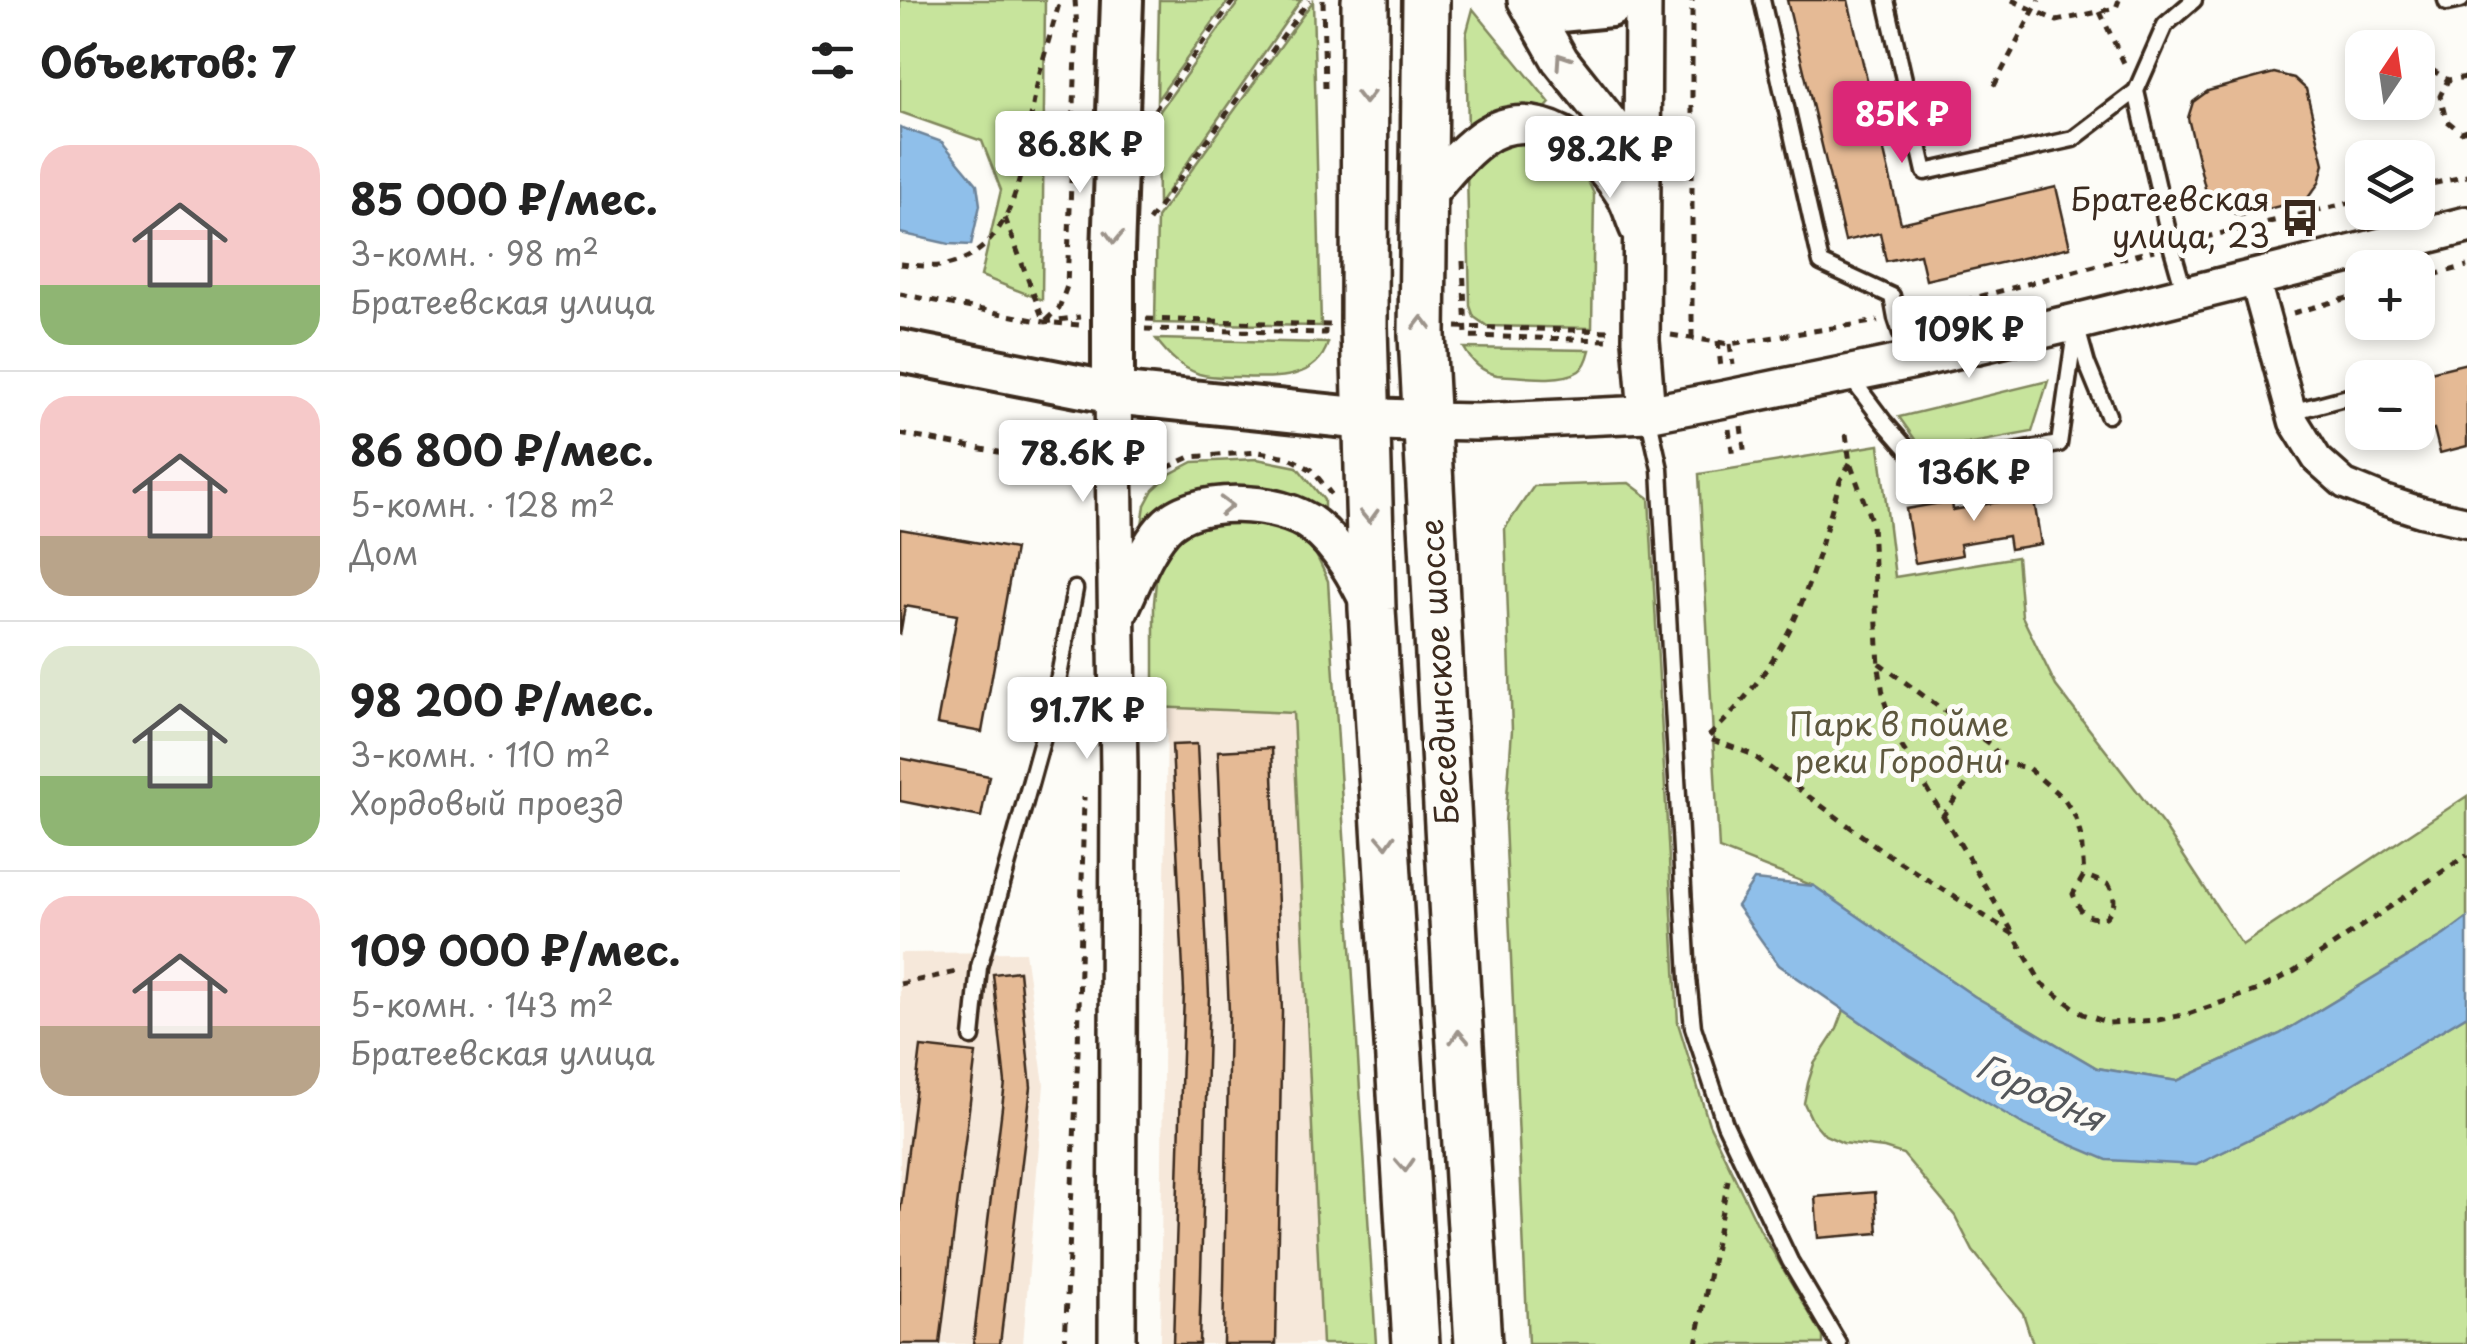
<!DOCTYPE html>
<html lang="ru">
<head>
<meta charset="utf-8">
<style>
	body { margin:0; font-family:"Playpen Sans",sans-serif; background:#f6f6f6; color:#222; height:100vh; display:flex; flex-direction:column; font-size:38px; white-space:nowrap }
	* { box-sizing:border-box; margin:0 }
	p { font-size:32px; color:#767676 }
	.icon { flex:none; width:55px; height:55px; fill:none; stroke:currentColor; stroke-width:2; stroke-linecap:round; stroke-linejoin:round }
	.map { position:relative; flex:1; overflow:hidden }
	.details { display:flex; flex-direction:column; background:#fff; width:900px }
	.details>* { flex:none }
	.needle { width:65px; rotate:13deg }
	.controls { position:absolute; left:1445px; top:30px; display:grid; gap:20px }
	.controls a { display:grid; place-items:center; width:90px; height:90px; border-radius:20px; background:#fff; box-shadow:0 5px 15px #0003; font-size:50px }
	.price { position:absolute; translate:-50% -85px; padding:0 22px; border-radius:10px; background:#fff; color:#222; font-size:32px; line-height:65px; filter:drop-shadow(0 2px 5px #0008) }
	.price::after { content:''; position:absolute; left:50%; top:60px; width:30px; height:22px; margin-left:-15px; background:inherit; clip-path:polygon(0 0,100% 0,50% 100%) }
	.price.current { background:#db2777; color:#fff }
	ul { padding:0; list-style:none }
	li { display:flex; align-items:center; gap:30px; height:250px; padding:0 40px }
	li+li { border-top:2px solid #e0e0e0 }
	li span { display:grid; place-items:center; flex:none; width:280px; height:200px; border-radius:30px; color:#555 }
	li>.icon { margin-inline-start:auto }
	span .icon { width:120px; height:120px; fill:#fffc; stroke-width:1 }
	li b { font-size:42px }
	h2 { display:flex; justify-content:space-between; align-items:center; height:120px; padding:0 40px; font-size:42px }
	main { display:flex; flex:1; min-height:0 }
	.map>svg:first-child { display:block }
	.built { fill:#f6e8da }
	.green { fill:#c7e49c; stroke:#81875d; stroke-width:2.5 }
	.water { fill:#8fbfea; stroke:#6d8398; stroke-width:2.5 }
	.building { fill:#e5ba95; stroke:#3b2a1e; stroke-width:2.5 }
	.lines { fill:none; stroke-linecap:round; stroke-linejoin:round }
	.service-casing { stroke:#3b2a1e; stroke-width:21 }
	.minor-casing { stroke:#3b2a1e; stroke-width:35 }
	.tertiary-casing { stroke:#3b2a1e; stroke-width:42 }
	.secondary-casing { stroke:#3b2a1e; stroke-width:48 }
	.primary-casing { stroke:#3b2a1e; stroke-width:52 }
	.path { stroke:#3b2a1e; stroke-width:5; stroke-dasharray:8 8; stroke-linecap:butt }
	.service { stroke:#fdfcf7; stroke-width:14 }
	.minor { stroke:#fdfcf7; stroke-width:28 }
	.tertiary { stroke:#fdfcf7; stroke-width:35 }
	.secondary { stroke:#fdfcf7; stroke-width:40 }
	.primary { stroke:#fdfcf7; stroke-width:45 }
	.oneway { stroke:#9c938a }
	.labels { text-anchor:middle; stroke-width:10; stroke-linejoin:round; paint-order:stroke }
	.poi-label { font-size:32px; fill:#3b2a1e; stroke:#fdfcf7; text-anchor:end }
	.street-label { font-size:32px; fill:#3b2a1e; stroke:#fdfcf7 }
	.park-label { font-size:32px; fill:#5e583e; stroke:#fdfcf7 }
	.water-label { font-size:35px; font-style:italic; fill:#54575b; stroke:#fdfcf7 }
</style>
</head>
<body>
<main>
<section class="details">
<h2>Объектов: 7<svg class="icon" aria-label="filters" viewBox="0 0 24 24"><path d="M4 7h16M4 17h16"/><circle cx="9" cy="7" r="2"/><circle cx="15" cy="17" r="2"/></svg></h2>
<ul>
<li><span style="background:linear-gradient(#f6c9c9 70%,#8fb573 0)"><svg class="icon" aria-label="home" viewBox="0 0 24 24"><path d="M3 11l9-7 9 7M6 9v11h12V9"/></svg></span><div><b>85 000 ₽/мес.</b><p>3-комн. · 98 m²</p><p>Братеевская улица</p></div></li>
<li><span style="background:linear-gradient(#f6c9c9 70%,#b9a48a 0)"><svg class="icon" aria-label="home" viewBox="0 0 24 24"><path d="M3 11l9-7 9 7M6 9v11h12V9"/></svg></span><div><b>86 800 ₽/мес.</b><p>5-комн. · 128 m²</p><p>Дом</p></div></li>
<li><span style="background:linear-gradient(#dfe7d0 65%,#8fb573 0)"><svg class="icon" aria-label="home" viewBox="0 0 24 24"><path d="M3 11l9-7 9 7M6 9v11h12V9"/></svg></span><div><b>98 200 ₽/мес.</b><p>3-комн. · 110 m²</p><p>Хордовый проезд</p></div></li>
<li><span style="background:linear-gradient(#f6c9c9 65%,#b9a48a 0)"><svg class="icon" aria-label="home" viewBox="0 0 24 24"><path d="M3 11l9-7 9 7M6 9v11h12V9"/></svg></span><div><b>109 000 ₽/мес.</b><p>5-комн. · 143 m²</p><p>Братеевская улица</p></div></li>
</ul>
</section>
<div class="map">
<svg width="1567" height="1344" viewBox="0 0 1567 1344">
	<rect width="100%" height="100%" fill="#fdfcf7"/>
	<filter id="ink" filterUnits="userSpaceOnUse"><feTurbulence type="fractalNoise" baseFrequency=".01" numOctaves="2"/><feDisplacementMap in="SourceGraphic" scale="20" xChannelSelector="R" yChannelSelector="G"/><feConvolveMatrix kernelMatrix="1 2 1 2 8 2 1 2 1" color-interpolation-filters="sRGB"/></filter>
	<g filter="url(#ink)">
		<!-- built -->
		<path class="built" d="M267,708L393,713L422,1344H260Z
			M125,952L144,1084L123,1344H0V953Z"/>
		<!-- green -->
		<path class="green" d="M0,0H145L142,300L81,276L101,190L82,141L0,112Z
			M259,0H329L257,100Z
			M340,0H401L258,205L257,115Z
			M413,1L421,326L255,323L257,218Z
			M573,9L650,103L643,111L568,131L566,35Z
			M629,140C659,150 682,163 694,194L692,328L587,326L574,317L570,306L567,170L604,143Z
			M256,339L428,343C416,382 372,378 339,377C326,377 311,378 299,374C280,367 268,355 256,339Z
			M564,348L690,350C688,358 685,367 679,371C661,383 618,376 597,375C581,371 572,362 564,348Z
			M1148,381L1132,432L1024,452L999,417Z
			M979,445L995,577L1117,557L1122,616L1156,686L1264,826L1342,945L1567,796V918L1544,935L1380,1034L1277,1081L1197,1068L1074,996L914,886L819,849L799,474Z
			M357,459L397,467L424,500V517L400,501L241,532L245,505L253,490L270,474L293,462Z
			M729,483L749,498L778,1023L809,1124L860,1230L923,1336V1344H628L605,823L612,730L605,528L634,486Z
			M344,517C400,528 405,527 428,581L476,1344H422L393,713L254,707V603L257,570L265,550L290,527Z
			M944,1010L1010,1056L1296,1165L1411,1109L1567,1015V1344H1133L1123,1313L1073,1251L1055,1216L1003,1154L984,1148L943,1143L925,1135L912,1120L904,1103L908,1083L914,1064L937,1029Z"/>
		<!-- water -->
		<path class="water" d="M0,127L42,142L77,184L80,205L71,245L49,244L0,233Z
			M854,880L914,886L1074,996L1197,1068L1277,1081L1380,1034L1544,935L1567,918V1015L1411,1109L1296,1165L1207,1160L1124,1125L1010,1056L879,965L837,906Z"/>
		<!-- building -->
		<path class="building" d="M887,0H948L1001,223L1156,187L1170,247L1026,280L1020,254L986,261L980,233L945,241Z
			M1374,73L1394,78L1406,89L1424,164L1419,183L1407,199L1341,216L1321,208L1306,192L1288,118L1293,102L1308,91Z
			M1567,363V446L1540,453L1534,429L1513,434V432H1518V394L1526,391L1522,374Z
			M1131,482L1141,544L1110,549L1108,536L1060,544L1062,555L1015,563L1006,509L1052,501L1053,510L1104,501L1102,486Z
			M0,529L115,549L82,732L37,724L57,615L5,606L0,635Z
			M297,744L309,995L299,1344H273L284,991L272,745Z
			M372,748L382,1011L376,1344H323L329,1012L318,751Z
			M0,758L89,776L81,817L0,801Z
			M119,971L131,1087L100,1344H73L105,1083L93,974Z
			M21,1047L76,1053L40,1344H0V1214Z
			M975,1192L978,1233L918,1238L915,1197Z"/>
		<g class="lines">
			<!-- service casing -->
			<g class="service-casing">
				<path id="service" d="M862,0L921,263L992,296L996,318L1010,360
					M986,0L1025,172L1173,139L1236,91L1265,25L1294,0
					M1546,0L1547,3L1561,0
					M1236,91L1271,245L1285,294
					M1177,328L1187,364L1208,415
					M948,374L984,422L1024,468L1159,444L1176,325
					M1391,412L1448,397
					M748,415L760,469L788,978L793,1027L825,1124L890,1261L939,1344
					M175,589L157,687L186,694L218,695
					M72,1037L79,967L157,687"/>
			</g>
			<!-- minor casing -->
			<g class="minor-casing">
				<path id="minor" d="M1354,277L1394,422L1417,459L1445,484L1484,500L1521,512L1567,522"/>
			</g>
			<!-- tertiary casing -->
			<g class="tertiary-casing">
				<path id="tertiary" d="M626,0L660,60L743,165
					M743,0L741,340L747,414
					M524,199C541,178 560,154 582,138C634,100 695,149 723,193C730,203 733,217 738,228
					M213,393L219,771L217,1344
					M527,421L577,422L747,414L825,399L1010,361L1176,322L1567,225
					M220,610C233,583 244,551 263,529C292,494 381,499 414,526C440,546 457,578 471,607"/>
			</g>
			<!-- secondary casing -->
			<g class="secondary-casing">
				<path id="secondary" d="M635,0L660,11L710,6L718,0
					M0,351L213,393L466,419L527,421
					M213,393V253L222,0"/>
			</g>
			<!-- primary casing -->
			<g class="primary-casing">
				<path id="primary" d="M465,0L464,326L472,609L516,1344
					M526,0L522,335L557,995L578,1344"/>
			</g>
			<!-- path -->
			<path class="path" d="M423,0L425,88
				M1112,0L1157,21L1216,8L1219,0
				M1200,12L1224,63
				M1490,44L1495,48
				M1518,61L1548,80
				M1567,77L1548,80L1540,96L1546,120L1561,132L1567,130
				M1094,86L1139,0
				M254,111L334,0
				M1518,187L1567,176
				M105,218L144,322
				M249,221L409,0
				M1289,241L1462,200
				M563,261L566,336L709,340
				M0,264C14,265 32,268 46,265C123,248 123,150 136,90C142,60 152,30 160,0
				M1518,279L1567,266
				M0,294L144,322
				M1018,313L1254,250
				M1393,313L1462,294
				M246,319L430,325
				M146,320L159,308L167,286L177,28L175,0
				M144,322L180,317
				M155,323L179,325
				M556,327L710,331
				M245,329L425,333V329
				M771,335L830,344L978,321
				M792,338V0
				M818,341L821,368
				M830,344L833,365
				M841,426L845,456
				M829,429L833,458
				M0,434L169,465L180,483
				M946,434L950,463L972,523L979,668L984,700L998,740L1112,931
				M950,463L940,481C928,520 918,561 903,599C883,652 848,700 807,738L851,754L987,854L1113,934L1142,984L1183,1014L1209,1023L1258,1020L1288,1014L1358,990L1395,971L1567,855
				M267,468L290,457L359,452L388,457L412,470L431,494
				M979,663L1092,746L1103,763
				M1042,817L1070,779L1087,765L1103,763L1128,768L1164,799L1176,818L1181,837L1184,875L1173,894C1181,913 1184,920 1206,917C1216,905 1216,899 1209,885L1184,875
				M0,984L61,971
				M165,1344L178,1051L184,797
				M796,1344L828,1180"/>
			<!-- service -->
			<use href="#service" class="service"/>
			<!-- minor -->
			<use href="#minor" class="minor"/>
			<!-- tertiary -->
			<use href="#tertiary" class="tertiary"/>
			<!-- secondary -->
			<use href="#secondary" class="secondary"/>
			<!-- primary -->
			<use href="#primary" class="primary"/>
		</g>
		<!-- one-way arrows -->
		<defs><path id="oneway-chevron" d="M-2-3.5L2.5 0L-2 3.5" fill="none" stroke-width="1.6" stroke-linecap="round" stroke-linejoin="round" transform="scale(2.5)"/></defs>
		<g class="oneway">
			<use href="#oneway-chevron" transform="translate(662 60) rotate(-124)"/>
			<use href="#oneway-chevron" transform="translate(465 97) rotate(90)"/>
			<use href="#oneway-chevron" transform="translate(214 237) rotate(92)"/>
			<use href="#oneway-chevron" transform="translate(522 323) rotate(-90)"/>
			<use href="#oneway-chevron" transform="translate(326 506) rotate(-2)"/>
			<use href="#oneway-chevron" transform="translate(469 516) rotate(88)"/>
			<use href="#oneway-chevron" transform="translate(486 841) rotate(87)"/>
			<use href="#oneway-chevron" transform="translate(559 1037) rotate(-93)"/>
			<use href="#oneway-chevron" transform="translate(505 1165) rotate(87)"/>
		</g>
	</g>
	<!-- icons -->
	<defs>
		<g id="bus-bare" transform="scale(3)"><path d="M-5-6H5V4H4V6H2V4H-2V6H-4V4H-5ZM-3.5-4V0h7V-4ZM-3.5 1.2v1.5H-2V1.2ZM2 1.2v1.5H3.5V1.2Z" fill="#3b2a1e" stroke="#fdfcf7" stroke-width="2.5" paint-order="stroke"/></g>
	</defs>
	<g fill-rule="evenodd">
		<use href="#bus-bare" x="1400" y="218"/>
	</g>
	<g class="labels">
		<!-- poi labels -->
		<g class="poi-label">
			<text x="1370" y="211">Братеевская<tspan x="1370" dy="37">улица, 23</tspan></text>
		</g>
		<!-- street labels -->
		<g class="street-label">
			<text transform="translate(540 672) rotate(-93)" y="11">Бесединское шоссе</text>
		</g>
		<!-- park labels -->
		<g class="park-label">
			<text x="999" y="736">Парк в пойме<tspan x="999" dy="37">реки Городни</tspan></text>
		</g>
		<!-- water labels -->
		<g class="water-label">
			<text transform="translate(1140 1093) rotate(25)" y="12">Городня</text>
		</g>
	</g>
</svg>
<div class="controls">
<a><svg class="needle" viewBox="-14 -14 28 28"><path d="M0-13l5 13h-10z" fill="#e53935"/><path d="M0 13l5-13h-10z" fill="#767676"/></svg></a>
<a><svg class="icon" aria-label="layers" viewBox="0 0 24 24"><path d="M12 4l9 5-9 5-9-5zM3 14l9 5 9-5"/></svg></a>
<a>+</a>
<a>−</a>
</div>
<b class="price current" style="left:1002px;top:166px">85K ₽</b>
<b class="price" style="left:180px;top:196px">86.8K ₽</b>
<b class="price" style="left:710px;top:201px">98.2K ₽</b>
<b class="price" style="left:1069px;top:381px">109K ₽</b>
<b class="price" style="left:183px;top:505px">78.6K ₽</b>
<b class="price" style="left:1074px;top:524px">136K ₽</b>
<b class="price" style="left:187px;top:762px">91.7K ₽</b>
</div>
</main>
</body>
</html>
